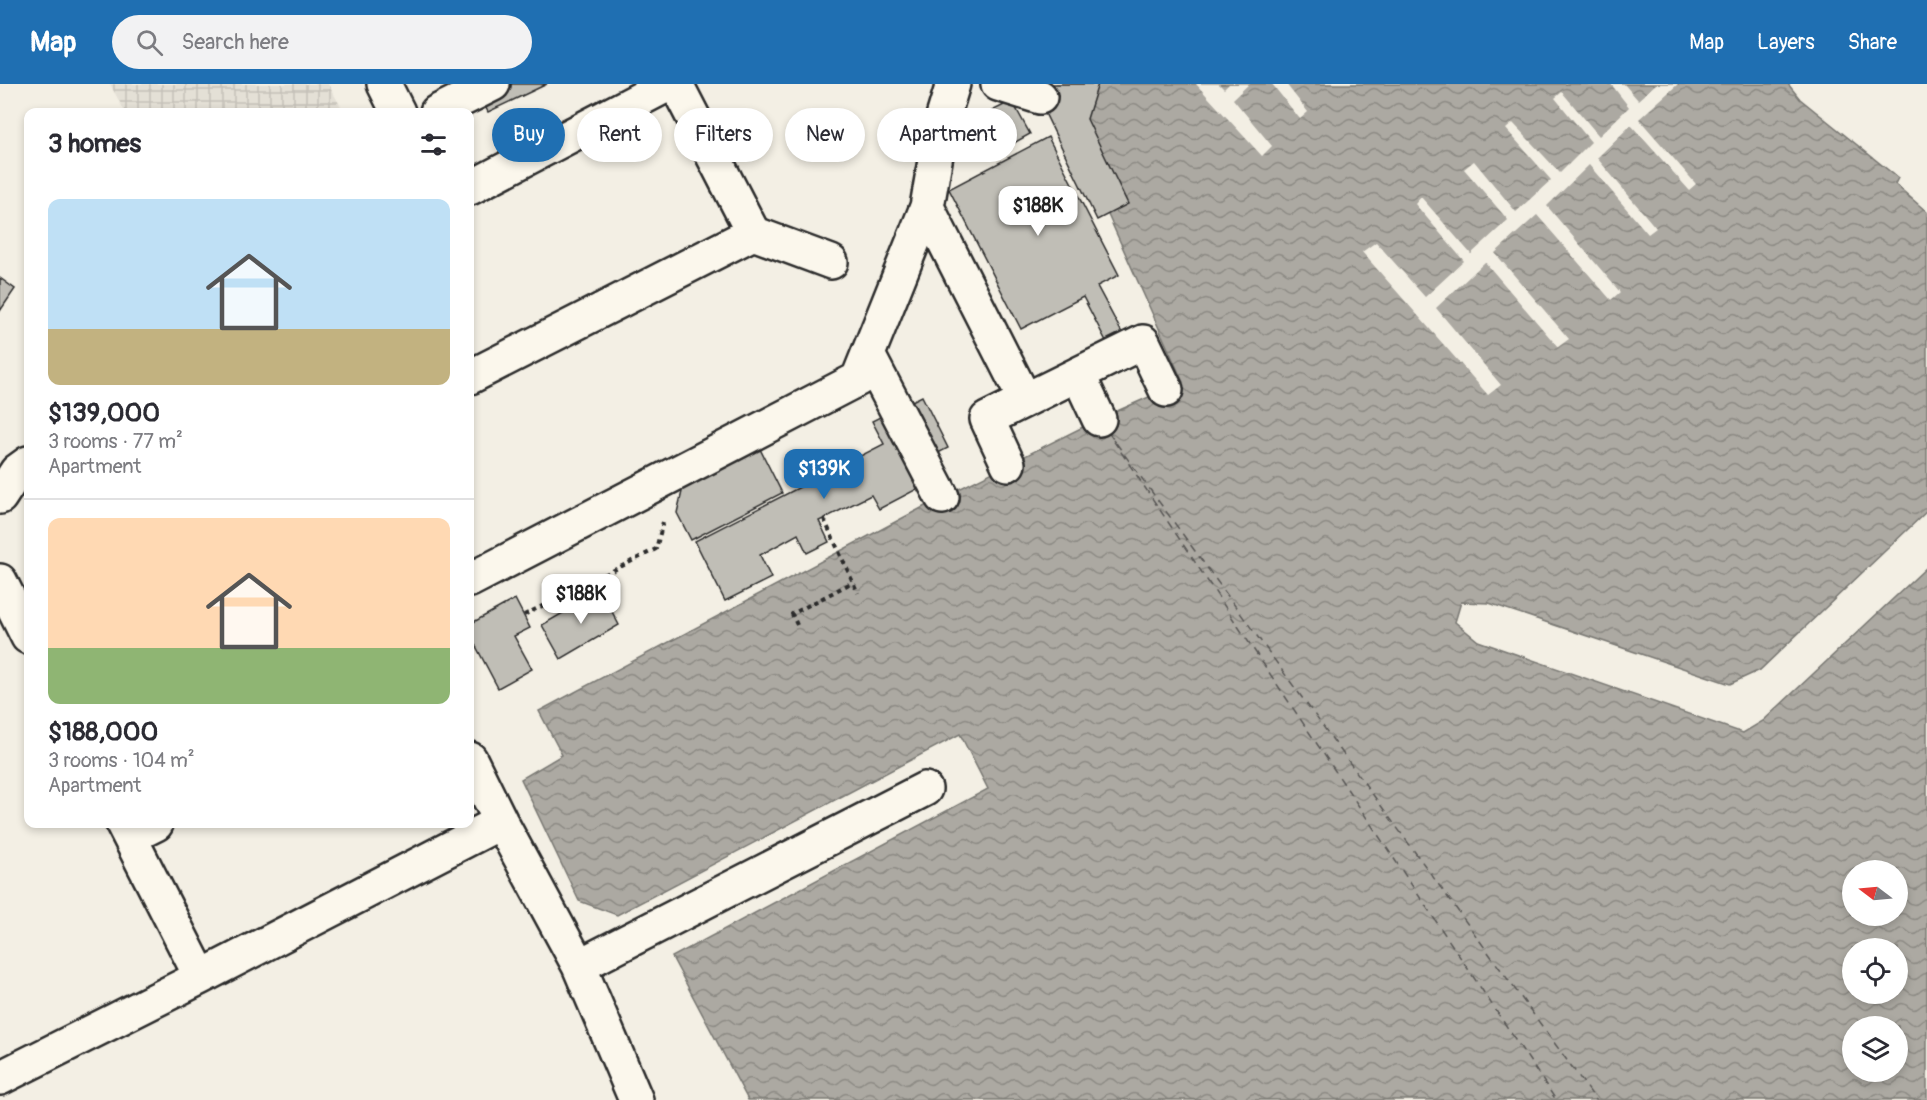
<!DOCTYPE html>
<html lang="en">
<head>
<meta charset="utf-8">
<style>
	body { margin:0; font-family:Pangolin,sans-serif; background:#f2f2f3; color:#2b2b33; height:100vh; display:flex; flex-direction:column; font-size:22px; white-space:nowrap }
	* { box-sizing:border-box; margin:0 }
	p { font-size:20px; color:#7c7c81 }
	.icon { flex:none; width:33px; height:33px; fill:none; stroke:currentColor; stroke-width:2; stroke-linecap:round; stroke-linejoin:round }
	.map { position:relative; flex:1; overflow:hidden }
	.drawer { position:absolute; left:24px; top:24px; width:450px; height:720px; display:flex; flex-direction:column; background:#fff; border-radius:12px; box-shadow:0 3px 9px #0003 }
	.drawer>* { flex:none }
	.guide { position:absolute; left:492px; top:24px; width:570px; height:54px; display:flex; gap:12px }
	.needle { width:39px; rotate:286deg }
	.buttons { position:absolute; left:1842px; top:776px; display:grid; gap:12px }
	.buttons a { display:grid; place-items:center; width:66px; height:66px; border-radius:50%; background:#fff; box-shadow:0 3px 9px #0003; font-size:30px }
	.price { position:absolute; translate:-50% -51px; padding:0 14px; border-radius:12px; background:#fff; color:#222; font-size:20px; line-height:39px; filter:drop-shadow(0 2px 3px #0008) }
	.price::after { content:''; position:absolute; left:50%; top:36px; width:18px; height:14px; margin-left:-9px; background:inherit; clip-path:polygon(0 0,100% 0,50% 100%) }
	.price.selected { background:#1f6fb2; color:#fff }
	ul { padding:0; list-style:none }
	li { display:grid; align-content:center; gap:12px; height:318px; padding:0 24px }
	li+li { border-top:2px solid #e1e1e2 }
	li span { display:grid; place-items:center; height:186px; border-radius:12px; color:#555 }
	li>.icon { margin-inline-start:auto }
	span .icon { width:108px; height:108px; fill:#fffc; stroke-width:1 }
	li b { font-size:26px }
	h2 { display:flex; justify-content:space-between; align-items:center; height:72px; padding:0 24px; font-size:26px }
	.pill { padding:0 21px; border-radius:27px; background:#fff; box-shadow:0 3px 9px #0003; font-size:21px; line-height:54px }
	.pill.selected { background:#1f6fb2; color:#fff }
	header { display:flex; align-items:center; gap:36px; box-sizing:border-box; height:84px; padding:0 30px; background:#1f6fb2; color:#fff }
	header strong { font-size:28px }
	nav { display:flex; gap:33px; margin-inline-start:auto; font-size:21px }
	.search { width:420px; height:54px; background:#f2f2f3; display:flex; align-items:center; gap:15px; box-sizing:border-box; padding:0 21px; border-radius:33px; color:#7c7c81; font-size:22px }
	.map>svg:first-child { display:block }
	.industrial { fill:url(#industrial-grid) }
	.water { fill:url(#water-waves); stroke:#787772; stroke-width:1.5; fill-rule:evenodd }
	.pier { fill:#f3efe4 }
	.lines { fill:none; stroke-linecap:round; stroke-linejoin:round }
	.ferry { stroke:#585755; stroke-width:1.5; stroke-dasharray:8 6; stroke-linecap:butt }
	.building { fill:#c0beb6; stroke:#2b2b2b; stroke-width:1.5 }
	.minor-casing { stroke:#2b2b2b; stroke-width:38 }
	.path { stroke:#2b2b2b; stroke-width:4; stroke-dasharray:4.5 4.5; stroke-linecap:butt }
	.minor { stroke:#fbf7ec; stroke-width:33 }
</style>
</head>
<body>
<header>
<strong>Map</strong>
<div class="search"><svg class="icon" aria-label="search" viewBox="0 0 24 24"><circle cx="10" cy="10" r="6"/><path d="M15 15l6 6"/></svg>Search here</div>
<nav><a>Map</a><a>Layers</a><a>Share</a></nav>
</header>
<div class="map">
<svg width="1927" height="1016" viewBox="0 0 1927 1016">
	<defs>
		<pattern id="industrial-grid" width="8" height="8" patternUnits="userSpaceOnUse" patternTransform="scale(1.5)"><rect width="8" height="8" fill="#e4e0d6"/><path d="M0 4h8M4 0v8" fill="none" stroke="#c4c0b8"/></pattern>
		<pattern id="water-waves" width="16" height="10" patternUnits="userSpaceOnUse" patternTransform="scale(1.5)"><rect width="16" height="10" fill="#aca9a2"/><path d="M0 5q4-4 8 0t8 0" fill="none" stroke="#8c8a84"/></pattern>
	</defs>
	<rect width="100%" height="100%" fill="#f3efe4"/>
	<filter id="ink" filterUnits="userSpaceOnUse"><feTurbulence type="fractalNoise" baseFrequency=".0167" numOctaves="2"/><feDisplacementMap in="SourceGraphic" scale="12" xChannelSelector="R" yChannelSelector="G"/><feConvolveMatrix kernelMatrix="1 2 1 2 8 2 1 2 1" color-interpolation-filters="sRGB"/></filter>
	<g filter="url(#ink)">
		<!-- industrial -->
		<path class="industrial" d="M110,0H328L344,28H125Z"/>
		<!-- water -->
		<path class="water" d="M1057,0H1788L1800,15L1898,94L1895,100L1927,128V427L1760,586L1730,600L1489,519L1461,518L1455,538L1478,557L1743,649L1763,637L1927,483V1016H748L672,873L988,705L960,650L617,831L579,817L521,695L562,671L539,627L929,420L1099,335L1183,298L1096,104ZM1852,786H1898V831H1852ZM1852,864H1898V909H1852ZM1852,942H1898V987H1852Z"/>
		<!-- pier -->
		<path class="pier" d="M1196,0H1219L1224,5L1229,0H1249L1233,15L1272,62L1262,72Z
			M1272,0H1286L1308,28L1300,35Z
			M1611,0H1624L1638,16L1656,0H1678L1639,35L1696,100L1689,106L1631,41L1597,74L1656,144L1648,150L1589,81L1547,122L1620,208L1611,216L1537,131L1495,169L1569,255L1558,263L1485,178L1436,224L1501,301L1488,311L1362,168L1376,158L1425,213L1464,177L1415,120L1421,113L1471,170L1508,136L1464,85L1474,77L1516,128L1551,96L1506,45L1513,39L1560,89L1591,58L1555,14L1562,8L1599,52L1629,23Z"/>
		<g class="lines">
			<!-- ferry -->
			<path class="ferry" d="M1108,348L1596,1016
				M1113,356L1556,1016"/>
		</g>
		<!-- building -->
		<path class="building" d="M474,0H547L488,28Z
			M983,0H1098L1087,35L1128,120L1097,136L1041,21L981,5Z
			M1012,17L1030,50L994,70L976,35Z
			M1048,53L1119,191L1097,202L1122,249L1106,257L1083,213L1021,245L949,105Z
			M0,194L15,205L0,227Z
			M922,312L948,364L909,384L919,404L879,425L871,411L819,437L829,458L807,469L798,450L760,471L771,494L725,517L695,457L884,360L872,337Z
			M758,361L782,409L691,456L677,429L684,399Z
			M601,507L619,541L561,575L542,541Z
			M515,515L530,544L514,552L532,585L498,604L470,551V540Z"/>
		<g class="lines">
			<!-- minor casing -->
			<g class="minor-casing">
				<path id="minor" d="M384,0L398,28
					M676,0L753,149L831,178
					M953,0L942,36L927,123L1025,316
					M998,0L1040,13
					M437,28L493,0
					M470,104L669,0
					M868,271L942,413
					M1078,290L1099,335
					M470,293L753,149
					M1008,380L987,335L1143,258L1166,306
					M0,413L17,387L28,379
					M470,496L858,295L927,123
					M0,497L28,553
					M470,675L501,738L579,882L636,1016
					M123,740L201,893
					M130,753L156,740
					M579,882L925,705
					M0,994L201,893L501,738"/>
			</g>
			<!-- path -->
			<path class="path" d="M824,435L858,509
				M524,531L656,465L664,434
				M797,541L792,530L853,498"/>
			<!-- minor -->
			<use href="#minor" class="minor"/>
		</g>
	</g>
</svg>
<div class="buttons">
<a><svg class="needle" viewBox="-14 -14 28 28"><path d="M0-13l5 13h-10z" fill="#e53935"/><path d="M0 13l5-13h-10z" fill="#7c7c81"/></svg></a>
<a><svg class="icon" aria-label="locate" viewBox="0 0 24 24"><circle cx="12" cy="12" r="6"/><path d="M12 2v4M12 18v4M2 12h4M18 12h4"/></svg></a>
<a><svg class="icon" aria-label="layers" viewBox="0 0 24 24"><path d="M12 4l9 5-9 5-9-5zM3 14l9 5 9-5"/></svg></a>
</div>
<b class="price" style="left:1038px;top:153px">$188K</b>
<b class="price selected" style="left:824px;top:416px">$139K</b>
<b class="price" style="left:581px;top:541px">$188K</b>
<div class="guide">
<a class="pill selected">Buy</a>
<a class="pill">Rent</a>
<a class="pill">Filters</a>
<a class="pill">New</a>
<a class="pill">Apartment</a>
</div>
<section class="drawer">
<h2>3 homes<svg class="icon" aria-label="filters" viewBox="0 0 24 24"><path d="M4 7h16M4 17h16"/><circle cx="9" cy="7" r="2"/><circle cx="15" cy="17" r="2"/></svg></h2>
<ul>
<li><span style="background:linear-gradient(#bfe0f5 70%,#c2b280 0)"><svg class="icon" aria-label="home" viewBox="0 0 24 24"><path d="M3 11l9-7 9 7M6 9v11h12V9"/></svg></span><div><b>$139,000</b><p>3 rooms · 77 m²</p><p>Apartment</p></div></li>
<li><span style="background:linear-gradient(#ffd9b3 70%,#8fb573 0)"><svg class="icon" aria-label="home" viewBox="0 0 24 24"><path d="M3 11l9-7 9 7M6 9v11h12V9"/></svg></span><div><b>$188,000</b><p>3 rooms · 104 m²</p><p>Apartment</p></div></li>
</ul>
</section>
</div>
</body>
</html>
